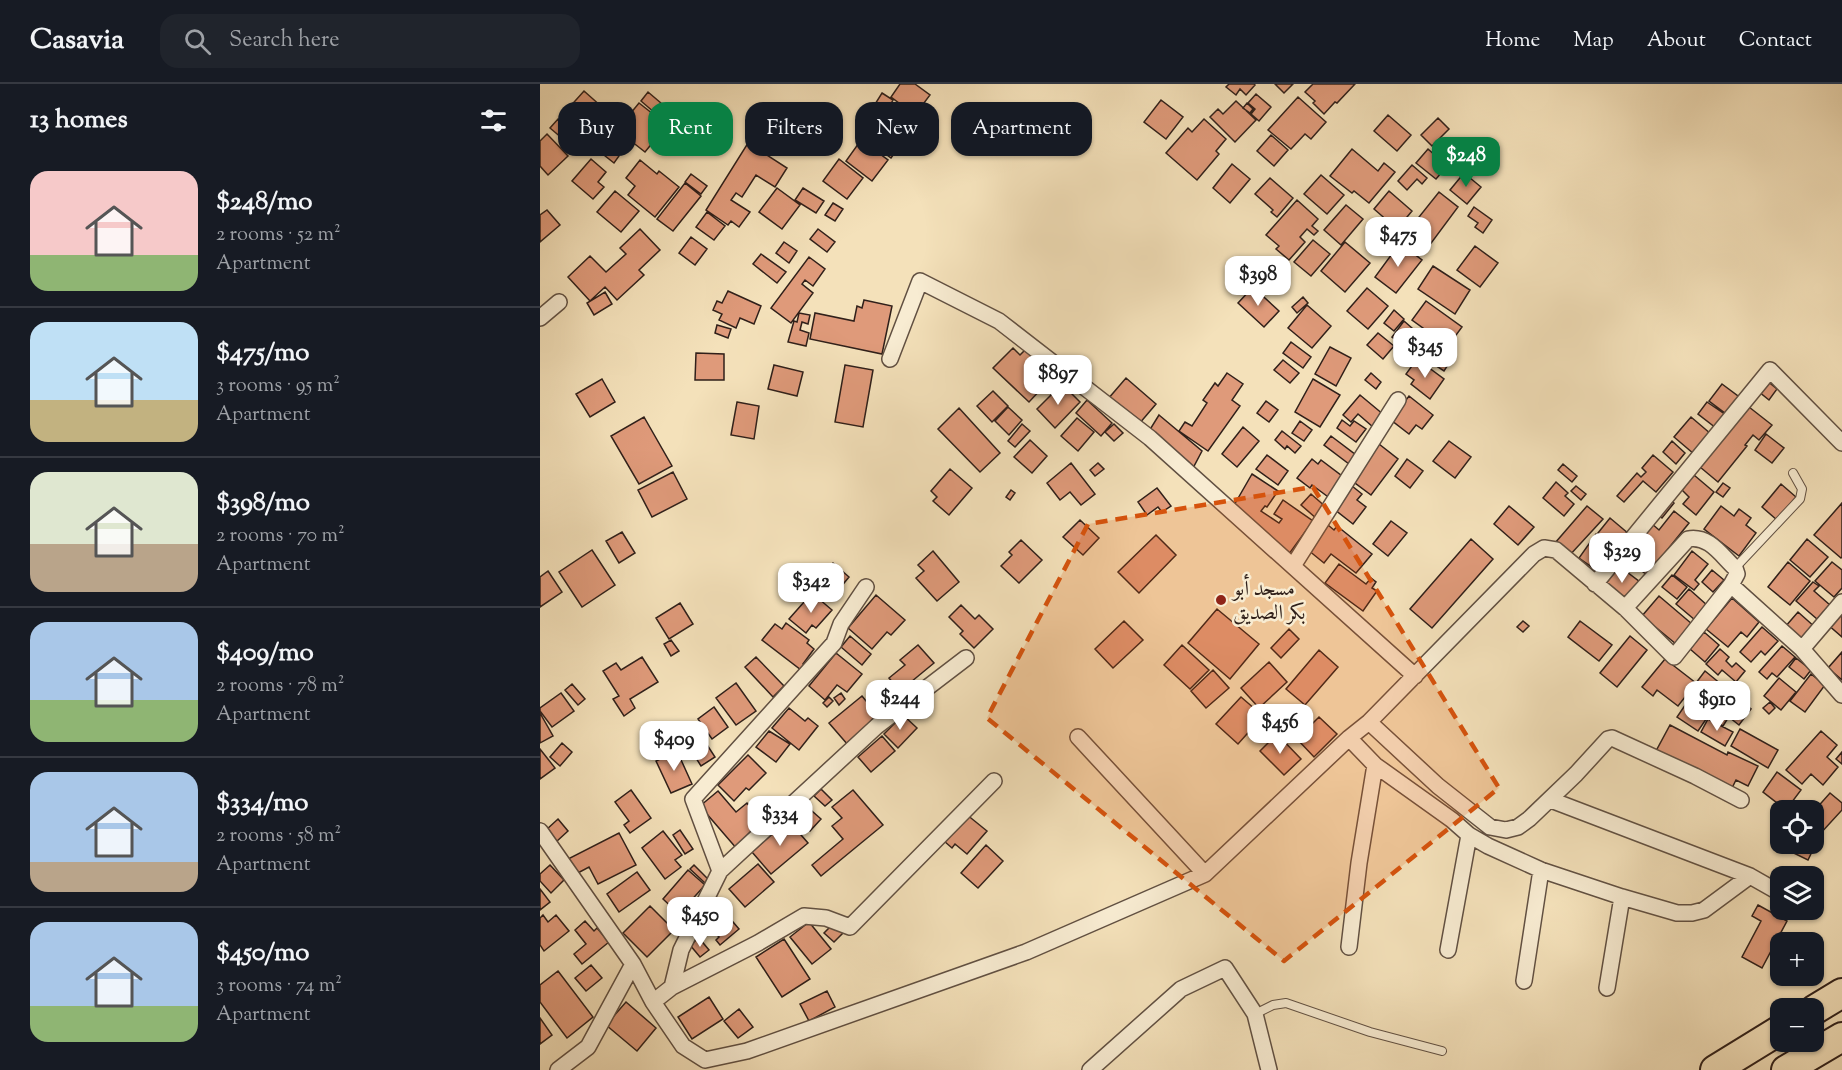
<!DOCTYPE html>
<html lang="en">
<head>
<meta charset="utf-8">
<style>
	body { margin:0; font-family:"Sorts Mill Goudy",Amiri,serif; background:#20242c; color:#f1f3f6; height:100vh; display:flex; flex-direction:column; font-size:22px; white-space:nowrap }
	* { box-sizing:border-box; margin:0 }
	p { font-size:20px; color:#9ea1a6 }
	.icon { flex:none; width:33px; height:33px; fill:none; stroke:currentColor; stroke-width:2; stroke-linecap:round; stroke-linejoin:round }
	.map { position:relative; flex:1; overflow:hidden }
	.sheet { display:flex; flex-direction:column; background:#171b24; width:540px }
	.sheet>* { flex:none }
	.top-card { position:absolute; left:18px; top:18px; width:570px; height:54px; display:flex; gap:12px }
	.buttons { position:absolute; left:1230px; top:716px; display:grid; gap:12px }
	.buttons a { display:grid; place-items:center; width:54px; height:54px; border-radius:12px; background:#171b24; box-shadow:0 2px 4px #0004; font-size:30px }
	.price { position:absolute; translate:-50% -51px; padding:0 14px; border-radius:12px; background:#fff; color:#222; font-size:20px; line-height:39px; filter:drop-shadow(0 2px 3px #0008) }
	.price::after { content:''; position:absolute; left:50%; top:36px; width:18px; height:14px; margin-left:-9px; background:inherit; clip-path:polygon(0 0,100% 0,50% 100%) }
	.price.current { background:#0b8043; color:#fff }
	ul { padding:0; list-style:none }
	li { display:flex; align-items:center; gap:18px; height:150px; padding:0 30px }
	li+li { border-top:2px solid #363941 }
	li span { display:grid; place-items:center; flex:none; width:168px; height:120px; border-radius:18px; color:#555 }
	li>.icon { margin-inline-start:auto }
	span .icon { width:72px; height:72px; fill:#fffc; stroke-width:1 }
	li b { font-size:26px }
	h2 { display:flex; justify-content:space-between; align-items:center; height:72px; padding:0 30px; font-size:26px }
	.tag { padding:0 21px; border-radius:18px; background:#171b24; box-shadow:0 2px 4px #0004; font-size:21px; line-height:54px }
	.tag.current { background:#0b8043; color:#fff }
	header { display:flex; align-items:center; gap:36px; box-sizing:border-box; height:84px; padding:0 30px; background:#171b24; border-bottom:2px solid #363941 }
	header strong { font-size:28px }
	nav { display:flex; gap:33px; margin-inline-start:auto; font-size:21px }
	.search { width:420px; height:54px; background:#20242c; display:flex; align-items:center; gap:15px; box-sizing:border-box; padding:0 21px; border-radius:18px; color:#9ea1a6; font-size:22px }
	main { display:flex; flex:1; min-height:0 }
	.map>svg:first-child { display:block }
	.building { fill:#df9a7a; stroke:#30201a; stroke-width:1.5 }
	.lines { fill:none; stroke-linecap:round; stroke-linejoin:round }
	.service-casing { stroke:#615042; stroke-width:10 }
	.minor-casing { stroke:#615042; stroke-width:18 }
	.motorway-casing { stroke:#30201a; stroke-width:32 }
	.service { stroke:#f8ecd2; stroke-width:8 }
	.minor { stroke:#f8ecd2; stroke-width:15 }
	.motorway { stroke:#f4e1ba; stroke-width:28 }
	.marked { fill:#d6530d; fill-opacity:0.2; stroke:#d6530d; stroke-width:4.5; stroke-dasharray:12 8; stroke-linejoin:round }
	.poi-dot { fill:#8f2418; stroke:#f8ecd2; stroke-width:2 }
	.labels { text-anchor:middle; stroke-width:5; stroke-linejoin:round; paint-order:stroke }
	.poi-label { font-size:21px; fill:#30201a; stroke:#f8ecd2; text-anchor:start }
</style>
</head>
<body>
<header>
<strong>Casavia</strong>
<div class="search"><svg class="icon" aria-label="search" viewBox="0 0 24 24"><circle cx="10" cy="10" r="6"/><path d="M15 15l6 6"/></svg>Search here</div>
<nav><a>Home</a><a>Map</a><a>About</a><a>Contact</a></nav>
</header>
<main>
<section class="sheet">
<h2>13 homes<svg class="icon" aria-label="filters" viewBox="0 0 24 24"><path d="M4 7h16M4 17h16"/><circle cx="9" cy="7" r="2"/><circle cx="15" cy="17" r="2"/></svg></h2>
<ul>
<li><span style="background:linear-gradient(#f6c9c9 70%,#8fb573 0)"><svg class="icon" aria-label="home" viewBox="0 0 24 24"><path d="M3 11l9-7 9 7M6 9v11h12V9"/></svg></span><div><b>$248/mo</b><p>2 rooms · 52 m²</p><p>Apartment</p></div></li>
<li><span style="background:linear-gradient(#bfe0f5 65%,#c2b280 0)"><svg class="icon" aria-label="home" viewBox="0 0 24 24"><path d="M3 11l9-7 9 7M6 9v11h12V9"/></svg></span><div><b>$475/mo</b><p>3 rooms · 95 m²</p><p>Apartment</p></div></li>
<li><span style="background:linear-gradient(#dfe7d0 60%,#b9a48a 0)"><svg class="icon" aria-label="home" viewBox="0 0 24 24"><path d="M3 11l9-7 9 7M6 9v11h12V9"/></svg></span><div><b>$398/mo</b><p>2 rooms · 70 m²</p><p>Apartment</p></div></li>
<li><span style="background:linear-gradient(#a9c7e8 65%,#8fb573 0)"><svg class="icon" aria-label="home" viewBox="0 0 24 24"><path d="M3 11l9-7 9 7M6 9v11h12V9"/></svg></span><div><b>$409/mo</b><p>2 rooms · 78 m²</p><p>Apartment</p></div></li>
<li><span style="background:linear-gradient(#a9c7e8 75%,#b9a48a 0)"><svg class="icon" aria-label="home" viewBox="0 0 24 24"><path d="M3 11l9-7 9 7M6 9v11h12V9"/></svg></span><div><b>$334/mo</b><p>2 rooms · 58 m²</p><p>Apartment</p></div></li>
<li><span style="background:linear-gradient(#a9c7e8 70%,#8fb573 0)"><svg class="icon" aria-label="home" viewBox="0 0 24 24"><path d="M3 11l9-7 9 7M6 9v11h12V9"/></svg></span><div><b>$450/mo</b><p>3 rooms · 74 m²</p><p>Apartment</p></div></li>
</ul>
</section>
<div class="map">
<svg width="1302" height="986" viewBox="0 0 1302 986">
	<rect width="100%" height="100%" fill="#f4e1ba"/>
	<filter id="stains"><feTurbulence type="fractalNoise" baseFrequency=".00333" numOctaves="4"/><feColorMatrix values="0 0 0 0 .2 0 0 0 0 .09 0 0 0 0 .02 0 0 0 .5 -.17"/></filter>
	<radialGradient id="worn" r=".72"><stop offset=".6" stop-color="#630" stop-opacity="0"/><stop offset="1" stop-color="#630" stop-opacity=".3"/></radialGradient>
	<!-- building -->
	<path class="building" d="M360,0H375L390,11L375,31L351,13Z
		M689,0H714L715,1L706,11L700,5L696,11L686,3Z
		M735,0H753L744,9Z
		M773,0H815L797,19L795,18L784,30L773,19L775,17L765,8Z
		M44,7L62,23L53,33L62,42L55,50L27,26Z
		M108,8L128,25L133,19L139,23L132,31L129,27L122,35L101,17Z
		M342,9L353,16L344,32L332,25Z
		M716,10L731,23L719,37L711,30L715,25L708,19Z
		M758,13L786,38L771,55L765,50L751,65L728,46Z
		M621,16L643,33L626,55L604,38Z
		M696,17L716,36L695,58L670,33L678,25L683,30Z
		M99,19L127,41L105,68L77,46Z
		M707,19L713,25L710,29L703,24Z
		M330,30L364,56L351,74L316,48Z
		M26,31L49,51L36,66L10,44L18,35L21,38Z
		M848,31L871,51L857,67L834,47Z
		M898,34L909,45L892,62L881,51Z
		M664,35L686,55L676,67L679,70L657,96L626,69L648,44L652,48Z
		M7,50L28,72L8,91L0,82V57Z
		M731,51L748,66L734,82L717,67Z
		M901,55L920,70L912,80L893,64Z
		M321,56L348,76L332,97L306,77Z
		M208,59L247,84L235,103L216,91L202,113L196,109L191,116L210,128L199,143L191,137L188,141L166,126Z
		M64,60L79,72L74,79L59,67Z
		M812,65L838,87L844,79L855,88L829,119L814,107L812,109L790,92Z
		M888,65L907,82L896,95L876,79Z
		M51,75L66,88L58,98L64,103L53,115L32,97Z
		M299,75L323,94L307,115L283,97Z
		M100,76L117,90L119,87L139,103L115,133L88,111L95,102L86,94Z
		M692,80L710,95L690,119L673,104Z
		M872,81L887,94L882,100L877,95L867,106L858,97Z
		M924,89L941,103L927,120L910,106Z
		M151,90L167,102L161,110L145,98Z
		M781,91L804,111L787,130L764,110Z
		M730,94L753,114L737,133L731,128L733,126L715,110Z
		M145,99L161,112L133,147L117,135Z
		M237,104L260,121L242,145L219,128Z
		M263,104L284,117L276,129L255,116Z
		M75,107L99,127L81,148L57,128Z
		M849,107L872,127L857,145L834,125Z
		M899,108L918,123L886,166L868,152L882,135L879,133Z
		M757,116L778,135L772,142L778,147L774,151L767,145L760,153L765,158L749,176L736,165L739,162L726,151Z
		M293,119L303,125L295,137L285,131Z
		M806,121L823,135L801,161L784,146Z
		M934,123L952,136L943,149L935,143L938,139L928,132Z
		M7,126L20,141L0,158V131Z
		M167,128L185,142L174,156L156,143Z
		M100,145L120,166L99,186L104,191L77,216L65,203L50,217L28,193L50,172L66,188L86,170L80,164Z
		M278,145L295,158L287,168L270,155Z
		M151,153L167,165L155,181L139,169Z
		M773,156L790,170L771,192L754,178Z
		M244,158L257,167L249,179L236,169Z
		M805,158L830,179L805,208L781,187Z
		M860,159L882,176L856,209L835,193Z
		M935,162L958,179L940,203L917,186Z
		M221,170L246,188L237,199L213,180Z
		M269,173L285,185L273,202L265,196L262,200L273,209L251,239L231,224Z
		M893,182L930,206L915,230L878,205Z
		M713,203L739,227L724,243L698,219Z
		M827,204L848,222L828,245L807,227Z
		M188,207L221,222L214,240L200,234L196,244L179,236L182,230L173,226L177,217L182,219Z
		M65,208L72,220L54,231L47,219Z
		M763,213L768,219L757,229L752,223Z
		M324,216L352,222L342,270L270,255L275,229L314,237L317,222L322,224Z
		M886,217L922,243L908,262L872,236Z
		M767,221L791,242L772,264L748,244Z
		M854,226L864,235L854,247L844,239Z
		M259,229L270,231L268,240L262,238L260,246L269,249L266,262L248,258L254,237L257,238Z
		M864,237L872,244L860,259L852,253Z
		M177,241L191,245L188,254L175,249Z
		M838,249L854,262L843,275L827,261Z
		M869,251L879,259L867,273L857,264Z
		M892,255L915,270L904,287L881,272Z
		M751,258L771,273L763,284L743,269Z
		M790,263L811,274L796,302L775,290Z
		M473,264L480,271L485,266L496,276L487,286L504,302L489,318L453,284Z
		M156,269L184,270V296H155Z
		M877,275L904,295L890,315L871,300L874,296L866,290Z
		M743,276L759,289L750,299L734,286Z
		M234,281L263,288L257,312L228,305Z
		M305,281L333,286L323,343L295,338Z
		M687,289L703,300L692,316L700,322L668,367L639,347L645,338L652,342L667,319L663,316L675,299L678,302Z
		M831,289L841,298L836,305L825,296Z
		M586,294L616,320L599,340L568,315Z
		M62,295L75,318L50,333L36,310Z
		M773,295L800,311L780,343L755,328Z
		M1226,296L1237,305L1229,316L1218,307Z
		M522,300L540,318L515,344L497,325Z
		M1182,300L1202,315L1189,332L1169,317Z
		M453,307L468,322L452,338L437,322Z
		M820,311L844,331L833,343L818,330L811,338L803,331Z
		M869,312L893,331L882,345L876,341L869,350L851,336Z
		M547,316L572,339L561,352L536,329Z
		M726,317L738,326L729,338L717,329Z
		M197,318L219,322L214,355L191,351Z
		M1167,318L1186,331L1176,344L1158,330Z
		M468,323L482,336L469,351L455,337Z
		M1209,323L1232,341L1219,356L1213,351L1205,361L1207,362L1178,398L1160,383Z
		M419,324L460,369L440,388L398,345Z
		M619,331L662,367L653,384L609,347Z
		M104,333L132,382L99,400L71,352Z
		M1151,333L1171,350L1154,370L1134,353Z
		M537,334L554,348L538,367L521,352Z
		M802,336L810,342L814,337L826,345L816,358L797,344Z
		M760,337L772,346L764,357L752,349Z
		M482,340L490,347L475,363L468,357Z
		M574,340L583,349L574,357L565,348Z
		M703,343L719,357L697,383L682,370Z
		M742,347L761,362L755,369L747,362L745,365L735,356Z
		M1226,350L1244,364L1232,379L1215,366Z
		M791,352L816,371L809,380L784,361Z
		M490,356L507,372L492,389L474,373Z
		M909,357L931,373L915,394L893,377Z
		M1132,357L1145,369L1136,380L1123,368Z
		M839,360L858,375L831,411L811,396Z
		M727,371L748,387L738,401L716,385Z
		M1113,371L1133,388L1116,408L1103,397L1084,418L1077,412L1097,389L1101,393L1106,388L1102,384Z
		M772,375L778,380L781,376L806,395L791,415L772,401L770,404L757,394Z
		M867,375L883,387L870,404L855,392Z
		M531,379L555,410L541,421L530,408L520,416L507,399Z
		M558,379L564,385L555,392L550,386Z
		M1023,380L1037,392L1032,398L1018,386Z
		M410,385L432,404L409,431L393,417L397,413L391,407Z
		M133,388L147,415L112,433L98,406Z
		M712,390L738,407L727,423L725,422L721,427L739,439L742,435L734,430L743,416L773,437L749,470L693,423Z
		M1154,391L1174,408L1156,431L1143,420L1149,413L1142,406Z
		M1016,398L1028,409L1025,412L1034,420L1024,432L1003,414Z
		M1183,399L1190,404L1183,413L1176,408Z
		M1241,400L1256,413L1237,436L1222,423Z
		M812,402L822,410L817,416L826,423L813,440L794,425Z
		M1036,402L1046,410L1041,416L1031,407Z
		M617,404L631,422L622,428L618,423L607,431L598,418Z
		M471,406L475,409L470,416L466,413Z
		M771,410L787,424L777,435L761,421Z
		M1129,415L1134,419L1122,434L1117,430Z
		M1302,419V473L1301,474L1274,451Z
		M969,422L994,443L978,461L954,440Z
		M1047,422L1063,435L1029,472L1015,459Z
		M1181,422L1194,432L1199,425L1211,434L1206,441L1216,449L1199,472L1164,445Z
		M1134,427L1149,439L1107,491L1084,473L1111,439L1119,446Z
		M1070,434L1089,450L1076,465L1058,449Z
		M540,436L559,454L543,471L523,453Z
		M851,437L867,449L848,472L833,460Z
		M788,441L794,446L797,442L832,470L816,489L791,470L784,479L768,466Z
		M82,448L95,469L79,479L66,457Z
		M1056,450L1073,463L1056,486L1039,474Z
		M616,451L636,471L599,509L578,488Z
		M931,455L953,475L892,544L870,525Z
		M1267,455L1288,473L1270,493L1250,476Z
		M481,456L502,476L479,499L461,482L472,471L469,468Z
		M52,466L75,501L42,523L19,488Z
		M393,467L419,498L397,517L376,494L384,487L378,481Z
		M1152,467L1168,480L1155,496L1159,500L1154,506L1134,491Z
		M1248,478L1270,497L1250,521L1228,503Z
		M1292,478L1302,486V504L1294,513L1275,497Z
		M293,479L309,493L290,516L273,502Z
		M799,480L826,500L831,494L836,498L832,504L837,507L823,527L785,499Z
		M1079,482L1100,498L1084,518L1064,502Z
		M1172,486L1184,496L1173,508L1162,498Z
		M8,487L22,508L0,523V493Z
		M1132,491L1147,503L1137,515L1122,503Z
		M1273,498L1279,502L1274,507L1290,521L1277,535L1256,517Z
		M1149,505L1168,522L1155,536L1136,520Z
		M272,509L292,526L276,544L272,541L266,549L249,535Z
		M336,511L365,536L351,551L347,548L332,565L308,544Z
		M1119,512L1152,540L1136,560L1102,532Z
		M1192,514L1219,538L1207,553L1201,548L1188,563L1166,545Z
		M140,519L153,540L129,555L116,534Z
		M421,521L435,535L439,531L453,545L434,564L420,550L423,547L409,533Z
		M1302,523V553L1287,540Z
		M677,525L719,560L690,595L648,559Z
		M1258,528L1276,544L1263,559L1245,543Z
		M584,537L603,556L573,584L555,565Z
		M983,537L989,542L983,548L977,543Z
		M1040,537L1072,561L1059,577L1028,553Z
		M246,539L269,556L267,559L274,565L263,580L269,585L265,589L222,556L235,540L242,545Z
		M1222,543L1238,557L1225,571L1221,567L1211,578L1200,568Z
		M749,545L759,555L741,574L731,564Z
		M1164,548L1179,561L1165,578L1150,565Z
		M310,552L331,570L322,581L301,563Z
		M1090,552L1107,566L1077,603L1060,589Z
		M131,556L139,567L131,572L124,560Z
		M378,561L394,579L360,607L349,594L365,581L360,576Z
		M642,561L669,586L650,605L624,581Z
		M1242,562L1255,573L1237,593L1232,589L1227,595L1219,588Z
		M1180,565L1189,573L1186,577L1192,583L1196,579L1205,587L1196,598L1182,586L1178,591L1166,580Z
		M779,566L798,583L765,621L746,605Z
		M1302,568V596L1288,584Z
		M296,569L322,590L307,608L297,601L285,616L269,602Z
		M102,573L118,598L90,615L95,624L84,632L73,615L79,612L63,587L76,579L81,586Z
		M216,573L244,602L233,613L205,583Z
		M1256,574L1271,586L1264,595L1249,583Z
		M1125,575L1156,599L1165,587L1187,605L1173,621L1152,604L1138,622L1117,606L1113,612L1102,603Z
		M729,578L747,598L719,624L701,604Z
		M673,586L689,604L666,624L651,607Z
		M1271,590L1285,601L1265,628L1250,617Z
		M1239,594L1256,608L1241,626L1224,612Z
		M373,598L379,605L366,616L360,608Z
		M196,599L216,627L196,641L176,614Z
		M32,600L45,615L38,621L25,606Z
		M1189,607L1211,625L1199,641L1176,623Z
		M21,609L34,627L12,643L0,627V624Z
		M301,609L305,615L299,621L294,614Z
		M1152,611L1173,625L1158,647L1137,633Z
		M322,612L340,634L308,661L289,639Z
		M289,613L293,617L287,623L283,619Z
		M701,613L723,632L698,660L676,640Z
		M1230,618L1235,624L1229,630L1223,624Z
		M174,623L188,643L172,655L158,635Z
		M249,624L265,637L268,634L278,642L259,666L232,644Z
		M1177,628L1188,634L1183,642L1172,636Z
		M0,629L13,652L0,659Z
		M363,631L377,644L358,664L344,650Z
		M779,633L797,650L774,673L757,655Z
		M1168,635L1193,648L1185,662L1161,648Z
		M1130,641L1187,671L1188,668L1218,682L1208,702L1196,696L1191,706L1116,667Z
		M1200,645L1238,666L1228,684L1191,662Z
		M229,647L250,660L236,678L216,663Z
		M1281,647L1297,661L1287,673L1298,683L1283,701L1271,690L1262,700L1246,686Z
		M160,650L175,673L161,682L146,658Z
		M737,650L761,675L744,691L720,667Z
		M342,652L355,667L331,688L318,673Z
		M22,659L32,668L20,682L10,673Z
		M0,665L15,684L0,695Z
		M137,667L152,700L131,709L116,677Z
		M1302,668V680L1296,675Z
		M208,671L226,689L209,706L206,704L194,717L178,701Z
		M1237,688L1261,706L1246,726L1223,708Z
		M281,705L292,716L285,722L274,712Z
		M91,706L111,734L90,749L84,741L89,737L75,718Z
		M313,706L343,741L281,792L272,781L303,755L292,742L302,734L292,723Z
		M178,707L196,728L207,719L211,724L216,720L231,737L197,765L160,722Z
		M1290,709L1302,719V726L1280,750L1274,744V727Z
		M264,720L281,735L270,747L252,732Z
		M426,730L447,747L427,770L415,760L412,764L404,757Z
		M18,735L28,747L16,758L6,746Z
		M248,736L268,759L231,790L212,768Z
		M1240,742V759H1274V750L1279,753L1268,776L1233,759Z
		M140,746L153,765L145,770L133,751Z
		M123,747L142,771L135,776L141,783L125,795L102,764Z
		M79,749L96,781L58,800L49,783L36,790L28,775Z
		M446,761L463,777L438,804L421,789Z
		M218,780L234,798L205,823L189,805Z
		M10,781L24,796L11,809L0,797V790Z
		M154,781L168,795L165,799L150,785Z
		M148,786L165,801L139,830L123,815Z
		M97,788L110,806L79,828L67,810Z
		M0,805L10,818L0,826Z
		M1218,821L1247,837L1222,884L1202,873L1221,837L1212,832Z
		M110,822L134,846L107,873L83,849Z
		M3,831L8,838L16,831L29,847L4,867L0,861V834Z
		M187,831L199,845L180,861L176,856L179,853L171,844Z
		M45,837L54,847L57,844L69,858L42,880L34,870L46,860L35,846Z
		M269,838L291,865L272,880L250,853Z
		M294,839L304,848L294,858L284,849Z
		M159,854L169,866L160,873L150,861Z
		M244,855L270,895L242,913L216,873Z
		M51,881L62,894L46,907L35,894Z
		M18,887L53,933L27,954L0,918V901Z
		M287,907L295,923L269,937L260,920Z
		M169,913L183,935L152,955L138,933Z
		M86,918L116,944L97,967L66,941Z
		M199,925L213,943L198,954L184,937Z
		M0,934L12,951L0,960Z"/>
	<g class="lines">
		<!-- service casing -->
		<g class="service-casing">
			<path id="service" d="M1195,484L1260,415L1262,405L1253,389
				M715,930L733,921L746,919L830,948L902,967"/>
		</g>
		<!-- minor casing -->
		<g class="minor-casing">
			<path id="minor" d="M0,234L19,218
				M350,275L380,197L459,237L610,354L875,592
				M753,482L858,316
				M1055,500L1230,286L1302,359
				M1191,501L1262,565L1302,611
				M1262,565L1302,518
				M829,638L898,702L950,743L966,746L978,743L989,735L1036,690L1068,655L1072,654L1155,692L1201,716
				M538,653L665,790
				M809,654L835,681L912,736L929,751L948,762L1001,786L1082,813L1137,829H1152L1164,826L1210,792
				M1011,716L1210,792L1240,809
				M0,747L93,880L113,918L143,962L165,976L207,967L486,868L665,790L809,654L829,638L994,470L1004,464L1016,466L1085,524L1134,573L1191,501L1197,490L1195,484C1181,471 1169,451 1148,455L1085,524
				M180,787L337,642L426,574
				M809,863L819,779L835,681
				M908,866L929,751
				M984,897L1001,786
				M132,903L218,859L264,832L286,834L310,843L454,697
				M1067,904L1082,813
				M113,918L132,903L141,866L180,787L153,715L294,559L301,540L326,503
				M18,986L48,963L93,880
				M550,986L641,905L685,884L715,930L729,986"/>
		</g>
		<!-- motorway casing -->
		<g class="motorway-casing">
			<path id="motorway" d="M1274,926L1302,909
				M1175,986L1240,946
				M1246,986L1302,953"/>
		</g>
		<!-- service -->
		<use href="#service" class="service"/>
		<!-- minor -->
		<use href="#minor" class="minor"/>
		<!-- motorway -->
		<use href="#motorway" class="motorway"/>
	</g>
	<!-- marked area -->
	<path class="marked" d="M773,403L959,704L744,877L447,634L548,440Z"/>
	<!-- markers -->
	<circle class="poi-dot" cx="681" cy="516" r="6"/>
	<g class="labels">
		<!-- poi labels -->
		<g class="poi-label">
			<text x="693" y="511">مسجد أبو<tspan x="693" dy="24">بكر الصديق</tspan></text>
		</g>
	</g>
	<rect width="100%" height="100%" filter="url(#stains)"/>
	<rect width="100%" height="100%" fill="url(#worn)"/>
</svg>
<div class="buttons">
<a><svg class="icon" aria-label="locate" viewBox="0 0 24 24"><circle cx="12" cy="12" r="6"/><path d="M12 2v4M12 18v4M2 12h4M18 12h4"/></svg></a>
<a><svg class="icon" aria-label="layers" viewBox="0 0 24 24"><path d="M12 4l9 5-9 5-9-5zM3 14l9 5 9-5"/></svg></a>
<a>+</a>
<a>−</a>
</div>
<b class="price current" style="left:926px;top:104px">$248</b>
<b class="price" style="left:858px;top:184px">$475</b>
<b class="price" style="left:718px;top:223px">$398</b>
<b class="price" style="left:885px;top:295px">$345</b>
<b class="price" style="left:518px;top:322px">$897</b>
<b class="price" style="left:1082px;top:500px">$329</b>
<b class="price" style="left:271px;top:530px">$342</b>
<b class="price" style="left:360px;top:647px">$244</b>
<b class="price" style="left:1177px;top:648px">$910</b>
<b class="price" style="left:740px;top:671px">$456</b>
<b class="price" style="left:134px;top:688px">$409</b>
<b class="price" style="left:240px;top:763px">$334</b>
<b class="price" style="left:160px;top:864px">$450</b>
<div class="top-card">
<a class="tag">Buy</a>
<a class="tag current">Rent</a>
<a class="tag">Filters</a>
<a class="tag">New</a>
<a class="tag">Apartment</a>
</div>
</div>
</main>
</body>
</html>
